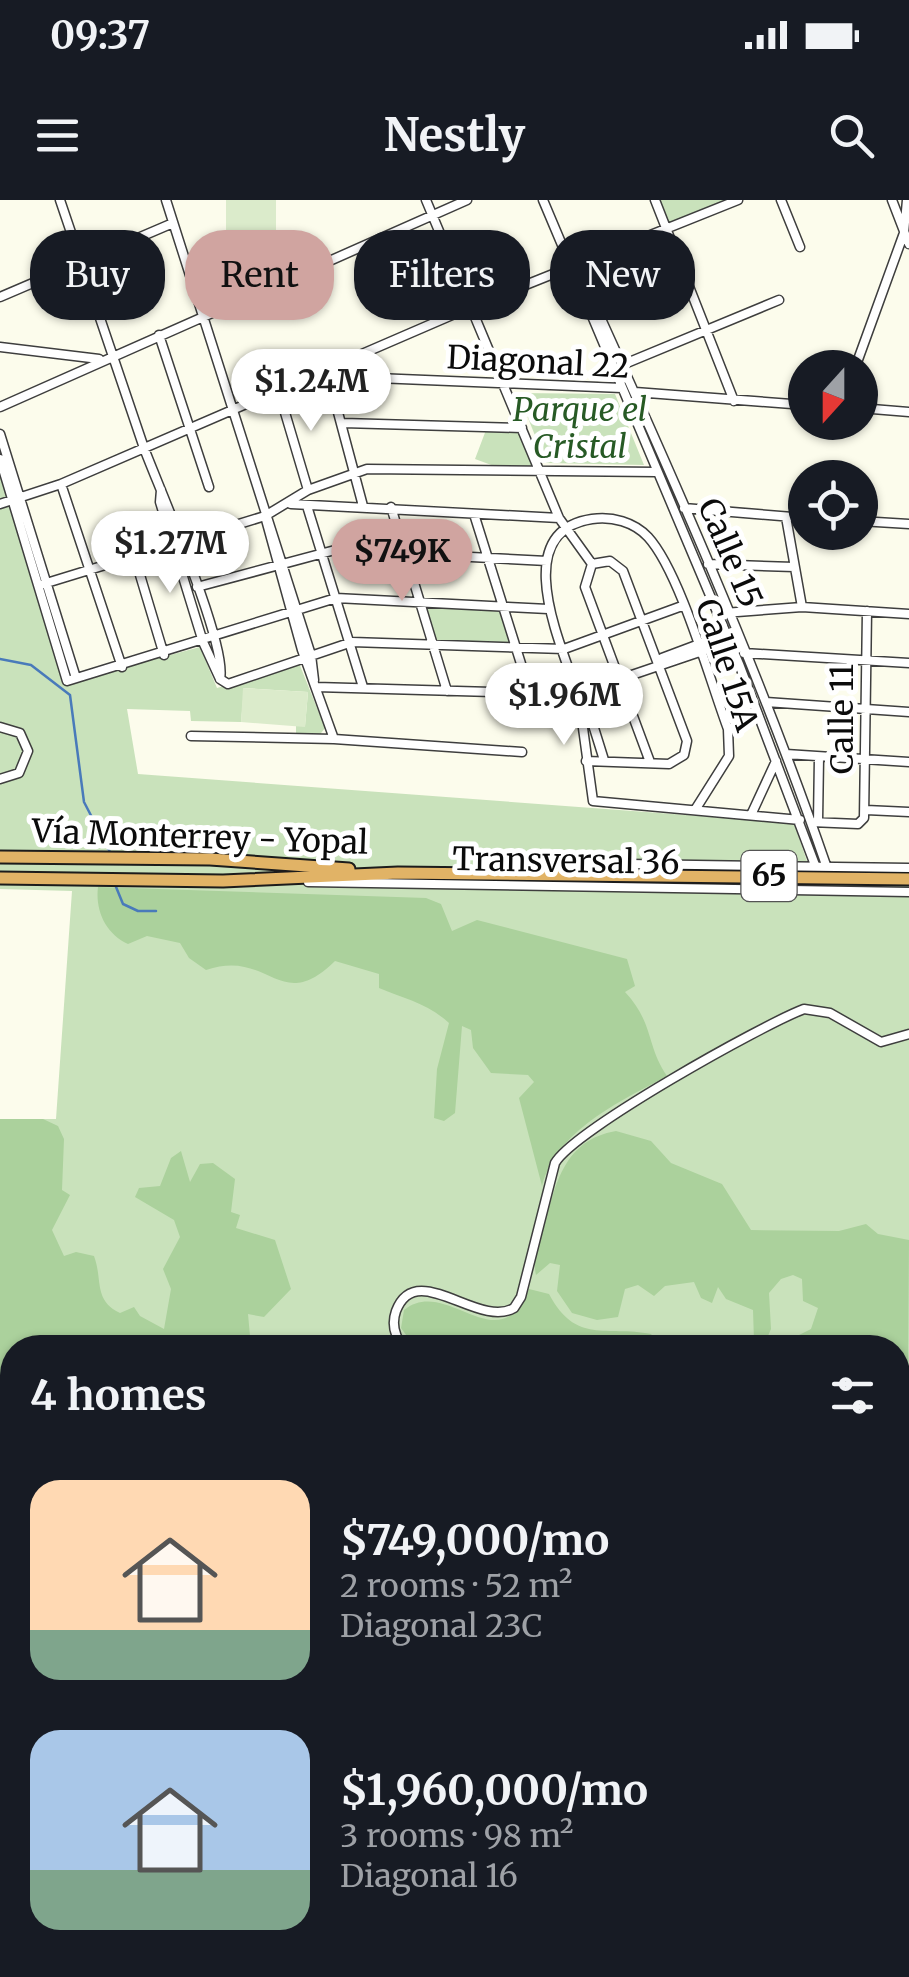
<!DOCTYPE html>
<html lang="en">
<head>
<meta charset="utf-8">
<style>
	body { margin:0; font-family:Merriweather,serif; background:#20242c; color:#f1f3f6; height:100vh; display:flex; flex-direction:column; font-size:38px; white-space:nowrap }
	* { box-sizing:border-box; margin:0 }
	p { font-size:32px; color:#9ea1a6 }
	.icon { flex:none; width:55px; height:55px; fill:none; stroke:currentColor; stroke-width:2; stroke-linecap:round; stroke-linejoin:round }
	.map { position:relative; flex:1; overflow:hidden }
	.details { position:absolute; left:0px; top:1135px; width:910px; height:642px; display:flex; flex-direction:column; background:#171b24; border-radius:40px 40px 0 0; box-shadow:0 2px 8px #0004 }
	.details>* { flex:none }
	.hud { position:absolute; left:30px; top:30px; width:850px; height:90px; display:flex; gap:20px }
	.needle { width:65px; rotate:201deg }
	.fabs { position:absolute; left:788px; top:150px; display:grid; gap:20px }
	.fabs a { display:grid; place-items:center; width:90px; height:90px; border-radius:50%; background:#171b24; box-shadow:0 2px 8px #0004; font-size:50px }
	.price { position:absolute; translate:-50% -85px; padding:0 22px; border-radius:35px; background:#fff; color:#222; font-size:32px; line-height:65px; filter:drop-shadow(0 2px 5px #0008) }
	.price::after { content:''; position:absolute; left:50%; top:60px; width:30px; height:22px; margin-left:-15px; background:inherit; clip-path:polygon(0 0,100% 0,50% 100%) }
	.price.selected { background:#d0a4a0; color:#111 }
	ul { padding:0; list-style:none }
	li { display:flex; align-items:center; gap:30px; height:250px; padding:0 30px }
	li span { display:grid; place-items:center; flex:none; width:280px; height:200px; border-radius:30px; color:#555 }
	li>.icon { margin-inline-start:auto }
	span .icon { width:120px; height:120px; fill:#fffc; stroke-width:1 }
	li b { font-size:42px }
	h2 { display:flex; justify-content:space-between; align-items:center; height:120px; padding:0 30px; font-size:42px }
	.pill { padding:0 35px; border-radius:40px; background:#171b24; box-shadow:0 2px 8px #0004; font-size:35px; line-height:90px }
	.pill.selected { background:#d0a4a0; color:#111 }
	.status { display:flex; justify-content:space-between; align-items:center; height:70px; padding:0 50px; background:#171b24; direction:ltr }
	.status svg { height:28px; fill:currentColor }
	header { display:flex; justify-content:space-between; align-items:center; height:130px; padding:0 30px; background:#171b24; font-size:45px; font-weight:700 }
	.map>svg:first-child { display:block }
	.green { fill:#c9e2bb; fill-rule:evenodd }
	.forest { fill:#abd19c }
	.pitch { fill:#dbebcb }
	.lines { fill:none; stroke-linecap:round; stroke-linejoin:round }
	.stream { stroke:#497aba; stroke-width:2.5 }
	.minor-casing { stroke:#3e3e3e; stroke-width:11 }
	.highway-casing { stroke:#1c1c1c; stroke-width:15 }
	.minor { stroke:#fff; stroke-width:8 }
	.highway { stroke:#e1b366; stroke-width:11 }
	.labels { text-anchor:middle; stroke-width:10; stroke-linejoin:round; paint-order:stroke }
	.shield { fill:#fff; stroke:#545454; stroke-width:2.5 }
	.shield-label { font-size:30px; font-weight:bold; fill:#0b0b0b }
	.street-label { font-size:32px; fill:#0b0b0b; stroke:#fff }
	.park-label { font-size:32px; font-style:italic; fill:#275a25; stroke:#fff }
</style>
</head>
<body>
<div class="status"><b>09:37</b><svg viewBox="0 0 49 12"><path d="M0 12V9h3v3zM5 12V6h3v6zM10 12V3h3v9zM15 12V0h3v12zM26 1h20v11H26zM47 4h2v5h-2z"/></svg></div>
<header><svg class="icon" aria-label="menu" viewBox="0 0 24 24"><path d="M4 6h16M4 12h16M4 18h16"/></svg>Nestly<svg class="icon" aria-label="search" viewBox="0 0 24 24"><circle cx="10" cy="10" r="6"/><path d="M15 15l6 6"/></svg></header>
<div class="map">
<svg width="909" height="1777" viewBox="0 0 909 1777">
	<rect width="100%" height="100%" fill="#fcfcec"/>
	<!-- green -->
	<path class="green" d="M660,0H729L669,25Z
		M518,193L615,194L644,265L546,263Z
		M486,230H521L539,271L505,270L475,259Z
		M0,248L73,481L200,447L217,488L299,463L325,528L318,537L296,536V526H305L308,492L244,488L241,522L191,521L190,511L127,509L138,574L794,623L812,676L909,679V1777H0V919H56L72,691L0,689ZM12,1148H898V1765H12Z
		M423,402L503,408L513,445L436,441Z"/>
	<!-- forest -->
	<path class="forest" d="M98,687L426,698L441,704L452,731L477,720L627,759L635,786L625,792C654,823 646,845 667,876C619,902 557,930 542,986L519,898L534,882L528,875L491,873L473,848L471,830L462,826L455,913L444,921L434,918L437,869L449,823C427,803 405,799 379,788V774L335,761C279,816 270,748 206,770L189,758L180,743L147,736L128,744C106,734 95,711 98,687Z
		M0,919H43L58,926L64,939L62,990L70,995L52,1030L64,1056L76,1052L94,1056C103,1080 93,1100 120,1113L134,1107L140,1116L164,1129L171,1089L163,1069L180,1037L174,1020L135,997L139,988L160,986L171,958L181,951L190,982L200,964L213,963L235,979L231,1012L240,1015L236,1028L275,1040L291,1089L264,1117L248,1114L251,1147L12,1148V1433L0,1424Z
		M616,931L651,941L671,963L722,984L751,1030L839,1031L866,1024L878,1034L909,1040L908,1171L898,1172V1148L795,1147L799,1135L811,1129L818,1108L803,1101L802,1079L793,1075L781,1079L769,1093L771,1129L764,1145L754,1141L753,1110L726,1099L718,1087L712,1103L701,1098L694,1082L665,1086L654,1096L638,1085L625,1089L618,1117L597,1120L572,1113L557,1091L560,1065L550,1063L536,1075C532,1059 539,1043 544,1027C556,983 564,940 616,931Z
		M529,1089L549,1094C576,1145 606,1125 651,1134L661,1147H415L401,1128L404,1110C447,1075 499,1164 529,1089Z
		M909,1181V1306L898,1316V1186Z
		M898,1327L909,1330V1777H537L544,1765H898Z
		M0,1460L12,1465V1503L0,1506Z
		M12,1505V1765H177L179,1777H0V1525Z"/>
	<!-- pitch -->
	<path class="pitch" d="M226,0H276V49H226Z
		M243,488L308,492L305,527L241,522Z"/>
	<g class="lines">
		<!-- stream -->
		<path class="stream" d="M0,459L31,465L70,495L84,602L111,654
			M114,682L123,704L138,711H156"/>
		<!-- minor casing -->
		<g class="minor-casing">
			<path id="minor" d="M60,0C88,82 116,165 144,248C159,288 228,445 220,479
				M166,0L311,455L314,480
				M426,0L559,318L592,364
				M543,0L739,464L815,665
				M655,0L734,201
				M781,0L800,47
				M892,0L909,44
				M572,68L582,77C670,270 757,465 826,665
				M0,97L173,23
				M159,135L209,287
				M0,147L99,159
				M622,165L779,100
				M855,168L904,33L907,0
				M328,175L363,306
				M328,176L622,188
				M278,189L308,290
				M635,192L805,205
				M0,207L467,0
				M860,208L909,212
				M343,223L522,228
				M0,234L76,478
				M0,259L67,481L336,398L548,409
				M61,284L122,467
				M161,290L160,302L203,442L220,479
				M0,304L61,284L473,106L738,0
				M291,304L559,318
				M307,306L363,487
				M391,307L447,491
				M684,308L805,318
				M265,316L302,450L334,539
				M786,317L802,407
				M860,321L909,324
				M134,355L164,455
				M592,364L585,387L650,562
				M708,364L794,367
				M40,385L265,316L308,290L367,269L657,272
				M197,387L335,350L547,361
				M724,413L802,407L909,414
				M744,453L909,463
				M659,464L662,458L726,434
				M220,479L228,484L352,442L564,449L682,406
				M620,479L729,442
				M316,487L525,493L528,486L474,314
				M579,499L593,601L800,620
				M766,502L909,512
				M0,527L20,533L28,551L19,573L0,579
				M191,536L334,539L522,552
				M786,554L909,562
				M604,560L589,512L579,499C565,452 505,332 592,319C612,316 634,322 648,337C680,372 710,481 728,529L729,556L695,610
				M586,561L669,564L684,555L687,541L623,371L610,361L592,364
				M866,610L909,612
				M751,615L776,561
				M811,622L858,624L864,618L867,411
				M818,622L819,557
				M509,670L628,664L909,668
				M308,682L909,692
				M404,1148C395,1137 391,1125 396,1111C416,1058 478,1129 514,1108L521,1097L555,963C574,930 762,825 804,809L830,813L881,842L909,834
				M521,1777L531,1765"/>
		</g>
		<!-- highway casing -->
		<g class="highway-casing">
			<path id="highway" d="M0,657L210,659L349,669
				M0,678L223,681L398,673L909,679"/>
		</g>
		<!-- minor -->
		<use href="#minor" class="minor"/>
		<!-- highway -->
		<use href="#highway" class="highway"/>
	</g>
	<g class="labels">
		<!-- shield labels -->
		<rect class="shield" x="741.5" y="651" width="55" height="50" rx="8"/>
		<g class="shield-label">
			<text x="769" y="686">65</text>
		</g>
		<!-- street labels -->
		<g class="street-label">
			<text transform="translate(538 162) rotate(3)" y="11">Diagonal 22</text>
			<text transform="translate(730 353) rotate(67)" y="11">Calle 15</text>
			<text transform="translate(727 465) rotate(72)" y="11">Calle 15A</text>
			<text transform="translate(842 519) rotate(-90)" y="11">Calle 11</text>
			<text transform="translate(200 637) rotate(2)" y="11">Vía Monterrey - Yopal</text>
			<text transform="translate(566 661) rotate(1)" y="11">Transversal 36</text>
		</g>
		<!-- park labels -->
		<g class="park-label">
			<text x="580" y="221">Parque el<tspan x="580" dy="37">Cristal</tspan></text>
		</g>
	</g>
</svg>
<div class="fabs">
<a><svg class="needle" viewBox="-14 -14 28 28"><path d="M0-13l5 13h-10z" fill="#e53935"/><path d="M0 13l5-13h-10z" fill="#9ea1a6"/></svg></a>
<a><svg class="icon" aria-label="locate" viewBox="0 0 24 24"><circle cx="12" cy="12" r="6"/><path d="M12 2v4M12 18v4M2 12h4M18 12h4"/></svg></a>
</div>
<b class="price" style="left:311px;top:234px">$1.24M</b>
<b class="price" style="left:170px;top:396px">$1.27M</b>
<b class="price selected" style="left:402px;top:404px">$749K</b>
<b class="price" style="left:564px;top:548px">$1.96M</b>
<div class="hud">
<a class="pill">Buy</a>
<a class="pill selected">Rent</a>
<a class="pill">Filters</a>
<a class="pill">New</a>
</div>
<section class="details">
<h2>4 homes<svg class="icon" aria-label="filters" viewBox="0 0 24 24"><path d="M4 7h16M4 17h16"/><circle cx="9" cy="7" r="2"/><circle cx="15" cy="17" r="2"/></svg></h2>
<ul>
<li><span style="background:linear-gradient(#ffd9b3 75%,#7fa58c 0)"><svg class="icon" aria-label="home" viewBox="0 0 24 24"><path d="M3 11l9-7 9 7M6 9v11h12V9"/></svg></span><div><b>$749,000/mo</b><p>2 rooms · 52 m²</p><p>Diagonal 23C</p></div></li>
<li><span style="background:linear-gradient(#a9c7e8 70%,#7fa58c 0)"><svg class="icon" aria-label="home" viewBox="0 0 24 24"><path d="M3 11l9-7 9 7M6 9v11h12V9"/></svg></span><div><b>$1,960,000/mo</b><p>3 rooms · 98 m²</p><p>Diagonal 16</p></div></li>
</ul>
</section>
</div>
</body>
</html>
